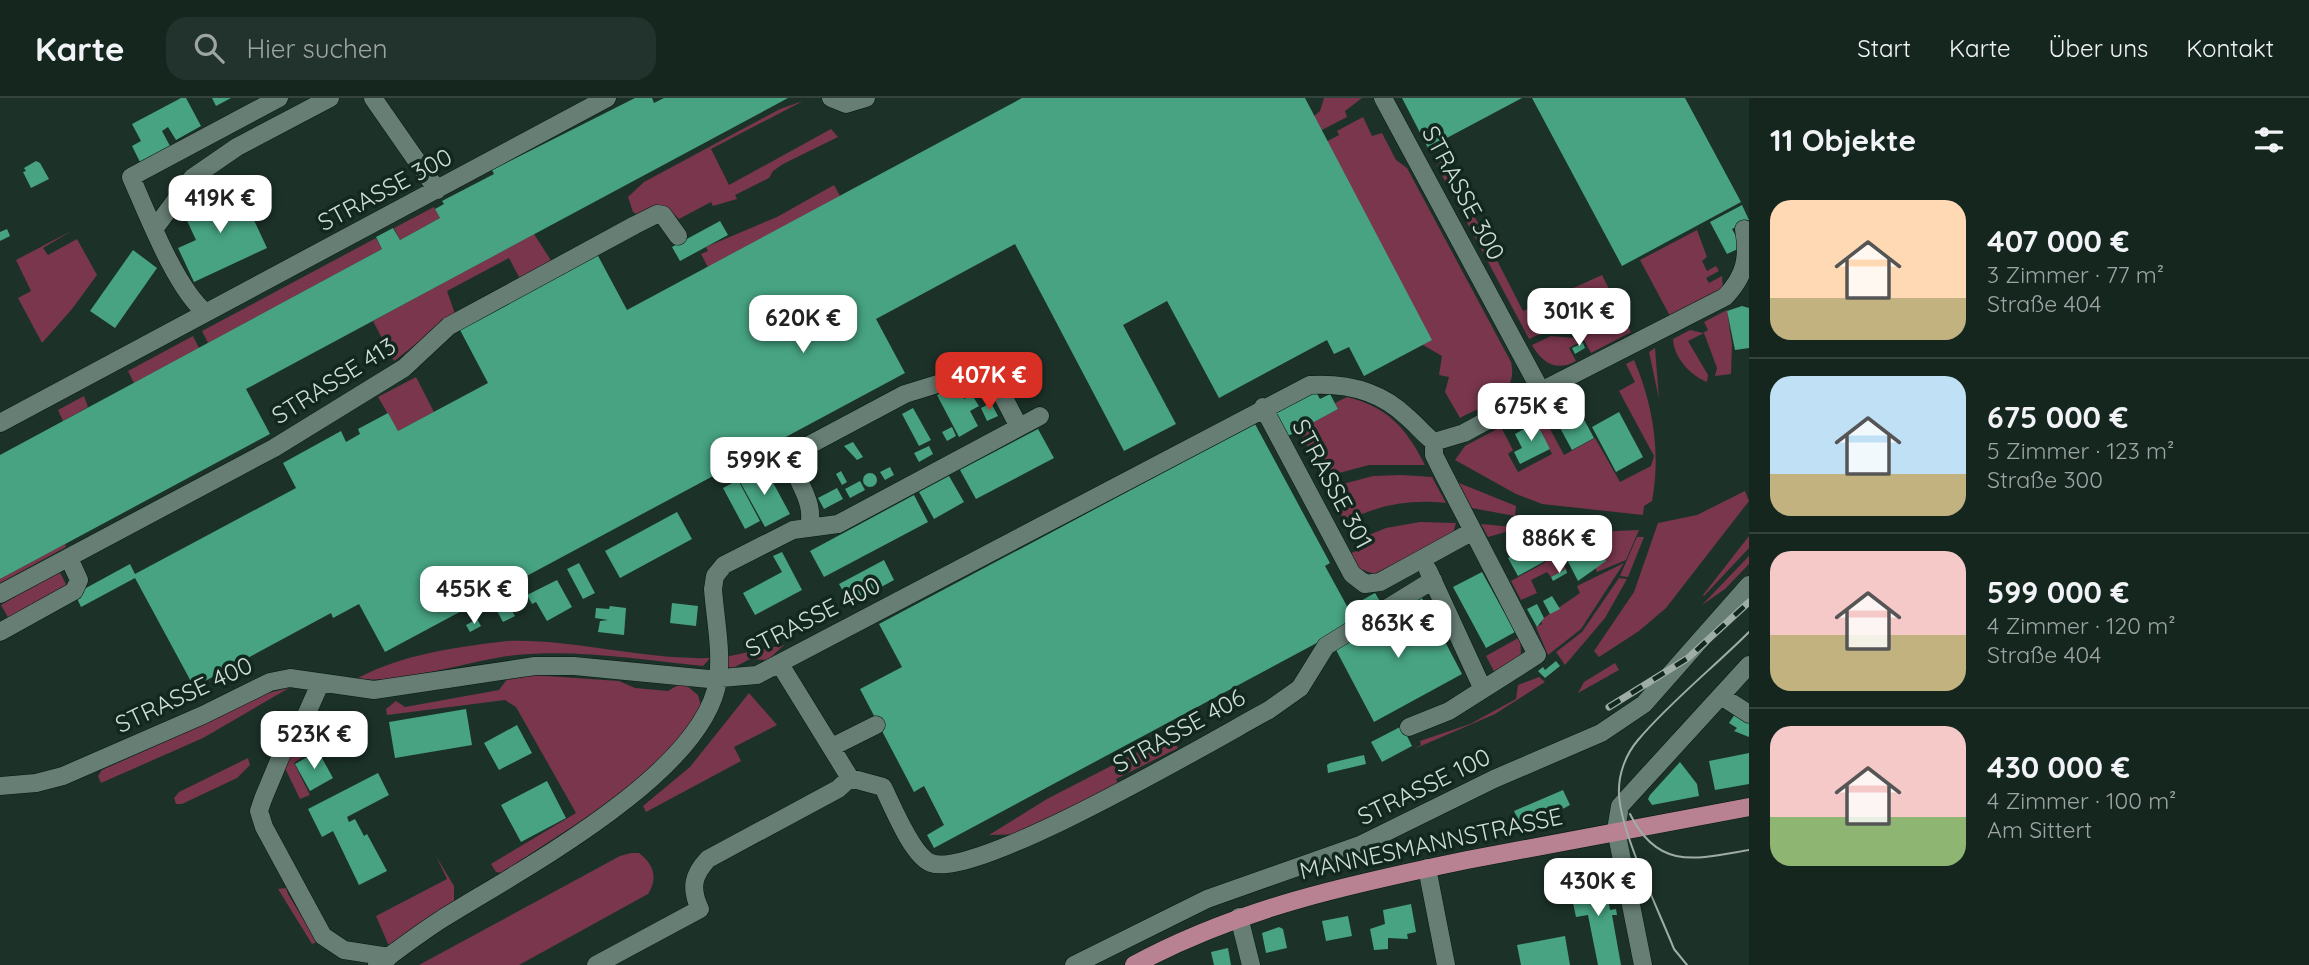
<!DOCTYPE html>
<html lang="de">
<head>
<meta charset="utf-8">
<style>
	body { margin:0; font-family:Quicksand,sans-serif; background:#22322c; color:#f1f3f6; height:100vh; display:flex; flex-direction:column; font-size:26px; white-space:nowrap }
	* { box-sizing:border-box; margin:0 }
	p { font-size:23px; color:#9da5a4 }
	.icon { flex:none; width:38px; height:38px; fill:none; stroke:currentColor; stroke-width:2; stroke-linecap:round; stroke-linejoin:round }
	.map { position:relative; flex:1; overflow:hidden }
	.panel { display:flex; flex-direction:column; background:#15261f; width:560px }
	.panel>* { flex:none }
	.price { position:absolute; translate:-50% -60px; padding:0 16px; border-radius:14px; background:#fff; color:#222; font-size:23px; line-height:46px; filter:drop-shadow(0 2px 4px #0008) }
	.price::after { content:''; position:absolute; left:50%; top:42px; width:21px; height:16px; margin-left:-10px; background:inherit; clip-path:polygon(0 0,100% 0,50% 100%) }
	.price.on { background:#d93025; color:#fff }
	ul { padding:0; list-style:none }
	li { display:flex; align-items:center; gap:21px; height:175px; padding:0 21px }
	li+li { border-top:2px solid #34433d }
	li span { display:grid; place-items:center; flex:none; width:196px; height:140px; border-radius:21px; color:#555 }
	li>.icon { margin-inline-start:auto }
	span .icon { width:84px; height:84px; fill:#fffc; stroke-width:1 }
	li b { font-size:30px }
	h2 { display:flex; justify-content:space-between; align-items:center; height:84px; padding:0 21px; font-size:30px }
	header { display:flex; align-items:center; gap:42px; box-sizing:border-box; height:98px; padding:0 35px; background:#15261f; border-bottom:2px solid #34433d }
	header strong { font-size:33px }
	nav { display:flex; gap:38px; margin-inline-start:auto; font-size:24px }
	.search { width:490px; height:63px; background:#22322c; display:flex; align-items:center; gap:18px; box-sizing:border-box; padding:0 24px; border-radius:21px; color:#9da5a4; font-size:26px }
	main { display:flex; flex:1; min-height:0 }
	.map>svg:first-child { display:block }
	.green { fill:#79364c }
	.building { fill:#47a382 }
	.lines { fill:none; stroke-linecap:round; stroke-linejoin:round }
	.minor-casing { stroke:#041912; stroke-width:19 }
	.major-casing { stroke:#041912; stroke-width:19 }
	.minor { stroke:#667e74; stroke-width:18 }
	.major { stroke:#b98292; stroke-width:18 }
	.tram { stroke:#9eada6; stroke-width:2 }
	.rail-casing { stroke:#9eada6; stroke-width:7 }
	.rail { stroke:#12281f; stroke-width:4.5; stroke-dasharray:13; stroke-linecap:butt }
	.labels { text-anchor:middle; stroke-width:7; stroke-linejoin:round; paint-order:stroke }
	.street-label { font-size:24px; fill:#d0ddd7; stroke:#12281f }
</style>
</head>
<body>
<header>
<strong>Karte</strong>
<div class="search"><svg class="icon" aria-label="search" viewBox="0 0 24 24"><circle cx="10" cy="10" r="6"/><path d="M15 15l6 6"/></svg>Hier suchen</div>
<nav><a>Start</a><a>Karte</a><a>Über uns</a><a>Kontakt</a></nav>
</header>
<main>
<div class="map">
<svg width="1749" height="867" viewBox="0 0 1749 867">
	<rect width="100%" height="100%" fill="#1c3229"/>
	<!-- green -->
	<path class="green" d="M1324,0H1362L1345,13L1347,19L1320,33L1313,19L1320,13Z
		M803,3L711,51L729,87L831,31L838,39L783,66L773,73L769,80L735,97L737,101L713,108L711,104L679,121L667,109L638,117L633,114L628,99L644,84L780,11Z
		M1363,19L1372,38L1382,35L1396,62L1407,70L1511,264C1519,298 1485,307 1460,320L1445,294L1449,279L1439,277L1442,258L1423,247L1326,44L1339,37L1337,33Z
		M1444,59L1523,213L1602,177L1631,234L1591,255L1584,242L1580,243C1568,224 1545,233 1529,241L1437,68Z
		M834,87L840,98L708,169L701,156L708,153L706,149L777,119Z
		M434,109L440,120L400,142L394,130Z
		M73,132L43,150L48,157L77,141L97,177L72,211L42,245L18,200L31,193L16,162Z
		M1697,132L1707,159L1702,163L1707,173L1716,168L1719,173L1706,180L1709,185L1722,178L1723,190L1670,218L1640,162Z
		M534,136L552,164L520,181L509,160L447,193L455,216L394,263L373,223Z
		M376,140L382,151L208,245L202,233Z
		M1727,212L1732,247L1731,276L1715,278L1717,270L1704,235L1688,243L1708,277L1707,284C1690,277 1674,260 1673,241L1690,232L1703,235L1708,232L1704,224Z
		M193,238L199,250L134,285L128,273Z
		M1551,238L1575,240L1578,245L1569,250L1576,263C1556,274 1542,265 1532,247Z
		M1655,250L1659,301L1649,254Z
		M1634,262C1653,306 1661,355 1652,403L1644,408L1643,417L1542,406L1516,396L1455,362L1465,348L1501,329L1513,352L1508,356L1518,374L1552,356L1530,313L1538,310L1551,327L1549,329L1564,357L1595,340L1620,384L1651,368L1654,358L1619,293L1635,284L1626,266Z
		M416,279L434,314L398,333L378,299Z
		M84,298L88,309L63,323L58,312Z
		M1347,299C1388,309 1406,330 1425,367H1369L1324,379L1298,332L1338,311L1335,305Z
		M1402,377L1432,379L1446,405C1410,401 1377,407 1345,424L1328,390L1373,378Z
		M1459,385L1516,408L1515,418L1472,410Z
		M1745,393L1749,403L1666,510L1639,533L1599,559L1594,553L1634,494L1658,425L1697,417Z
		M1420,424L1456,425L1453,435L1374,476L1358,470L1350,456L1363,449L1359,441L1386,430Z
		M1481,426L1513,429V432L1488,439Z
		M1639,432L1626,462L1597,474C1591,460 1600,446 1594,434Z
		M1749,438V450L1704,498L1703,497Z
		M1637,439H1644L1628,479L1620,478Z
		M65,446L66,449L0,485V481Z
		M1555,451L1566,471L1551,479L1547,474L1531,482L1537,495L1521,502L1511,483L1546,464L1542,455Z
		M1749,458V466L1725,491L1702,507Z
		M1624,465L1581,531L1548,557L1536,529L1542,526L1541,522L1580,495L1577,488Z
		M59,473L69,492L10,523L1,507Z
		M1619,480L1627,481L1605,520L1565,567L1556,554L1582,534Z
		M1520,539L1521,557L1497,579L1486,558Z
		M507,543C575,541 642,562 710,560L703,568C642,562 577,551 516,557C474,561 395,588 358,580C403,556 457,549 507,543Z
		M784,547L768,562L750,561L733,570L727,569L725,559Z
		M1615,565L1619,572L1578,595L1584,584Z
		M532,577L619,583L635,590L668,593L678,587L687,588L698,597L701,608C658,683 571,727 502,775L496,774L491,766L576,715L516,609L505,602L387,617L386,611L396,603L405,609L499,592L508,580Z
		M1539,579L1545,584L1495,616L1414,651L1421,647L1420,643L1470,626L1516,601L1518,587Z
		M289,590L203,640L101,685L98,678L102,672L196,630L260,597Z
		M749,595L777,627L734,649L741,663L646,714L643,708L690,669Z
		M355,614L359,621L355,630L316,649L294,665L310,697L300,701L283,666L317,630Z
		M1171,637L1178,650L1116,681L1119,688L1028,736L989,737L1047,701Z
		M248,660L250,667L237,680L182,706H176L174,700L179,694Z
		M631,755H639C654,766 658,781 648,796L519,867H419L620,758Z
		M436,758L454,788V803L389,848L376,818L447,781Z
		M286,790L288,796L317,844L312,846L278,791Z"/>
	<!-- building -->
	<path class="building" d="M181,0H186L201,28L176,42L168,29L162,33L170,48L140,64L132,48L141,43L132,26Z
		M212,0H231L216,8Z
		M635,0H652L654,5L664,0H788L246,291L270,336L0,481V357L382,151L376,139L393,130L400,142L440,120L435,111L444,106L442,103L494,76L492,72Z
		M1022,0H1305L1432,242L1364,278L1349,249L1334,256L1327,242L1219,300L1167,203L1123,227L1176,326L1124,353L1015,146L876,221L905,275L385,554L359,506L333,520L331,515L194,589L135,480L81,509L75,496L130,466L135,476L296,390L283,365L341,333L346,344L360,336L358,331L388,315L398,333L488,285L459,230L597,156L627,212Z
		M1402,0H1522L1428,50Z
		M1532,0H1685L1741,104L1622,168Z
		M36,63L40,65L49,81L31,90L23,74L26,73L24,70Z
		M238,88L267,150L194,184L178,150L196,142L183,114Z
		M1742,107L1749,122L1732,131L1742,149L1727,156L1710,124Z
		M720,123L728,137L680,163L672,149Z
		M7,131L10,138L0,143V134Z
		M133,152L157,170L115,230L90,213Z
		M1742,208L1749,210V250L1735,252L1727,213Z
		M1583,245L1585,250L1575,256L1572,250Z
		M956,287L964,301L972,297L979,308L970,313L978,328L959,339L937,297Z
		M1316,294L1320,301L1330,296L1338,311L1288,338L1276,315Z
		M1574,303L1594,340L1572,352L1552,315Z
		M991,305L998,318L987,323L981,310Z
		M913,310L931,342L919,348L902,316Z
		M1619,314L1643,359L1616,374L1592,329Z
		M1536,324L1550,351L1520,366L1514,354L1522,350L1515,336Z
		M1255,326L1330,465L1325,468L1348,510L1375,495L1381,505L1354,520L1356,524L934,750L927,737L944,727L924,688L914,694L860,591L902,569L879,526Z
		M952,329L956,338L947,343L942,334Z
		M1038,331L1054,360L976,401L960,372Z
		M853,344L863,359L857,362L844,348Z
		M929,348L933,356L919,364L914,355Z
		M764,368L790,416L765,429L739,382Z
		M890,369L894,377L885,382L880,374Z
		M841,373L847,384L842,387L836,376Z
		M863 382a7 7 0 1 1 14 0a7 7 0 1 1-14 0Z
		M949,378L964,404L934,421L919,394Z
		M738,382L760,423L745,431L723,390Z
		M860,383L865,392L850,400L845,391Z
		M837,390L843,401L824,411L818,400Z
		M914,397L928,424L824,479L810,453Z
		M677,414L692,441L620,480L605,453Z
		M1594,434L1606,463L1578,483L1560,448L1567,445L1564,440L1567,438L1570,443L1575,441L1580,451L1591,445L1588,439Z
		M1535,445L1545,463L1518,478L1508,460Z
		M782,454L802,492L755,517L743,495L782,474L773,458Z
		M884,462L894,482L850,506L839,486Z
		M579,465L595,495L583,501L567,471Z
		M1566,471L1567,475L1553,483L1551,479Z
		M1482,474L1515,534L1486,550L1453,489Z
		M557,482L572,509L547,523L536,504L532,506L527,497Z
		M1552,498L1560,511L1550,516L1543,503Z
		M1422,500L1462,576L1374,624L1334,548Z
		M507,505L515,518L503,524L496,511Z
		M672,505L698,508L696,528L670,525Z
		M1537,506L1544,520L1537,529L1527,511Z
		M610,508L626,510L624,537L598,534L600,523L608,522L595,520L596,510L609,511Z
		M477,521L481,528L470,534L466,527Z
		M1556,563L1560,568L1545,580L1538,573L1543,569L1545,572Z
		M466,611L472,647L395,660L389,624Z
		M1735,616L1749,625V639L1734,633L1737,630L1729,625Z
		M517,627L532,655L499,672L484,645Z
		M1402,628L1412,648L1382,664L1371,644Z
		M318,653L333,680L310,693L295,666Z
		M1749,655V686L1715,692L1709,663Z
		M1364,657L1366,666L1328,675L1327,667L1330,665Z
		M1680,664L1697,686L1699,698L1652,707L1648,701L1650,697Z
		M378,675L389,697L347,719L349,724L355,721L364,738L367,736L387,773L359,787L333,733L322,739L308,711Z
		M547,683L566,720L521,744L501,707Z
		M1563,692L1570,707L1523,732L1514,713Z
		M1604,779L1610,812L1616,811L1617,817H1612L1621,867H1598L1588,817L1576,819L1569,786Z
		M1411,806L1416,834L1407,836L1408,841L1388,840V851L1374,852L1370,831L1385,826L1383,812Z
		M1348,818L1352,838L1326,843L1322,823Z
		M1279,829L1283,831L1287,850L1266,855L1262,835Z
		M1565,838L1570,867H1521L1517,847Z
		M1228,850L1231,867H1214L1211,854Z"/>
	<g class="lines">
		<!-- minor casing -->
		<g class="minor-casing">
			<path id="minor" d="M373,0L437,92
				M831,0L846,6L866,0
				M1383,0L1541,293L1464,335L1434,344
				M155,130L192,80L237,49L330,0
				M206,215C176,191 147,115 131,79L279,0
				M1541,293L1725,199C1745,178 1749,160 1744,131
				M1263,309L1352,476L1365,486L1380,484L1473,433
				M0,325L607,0
				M809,429C817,395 783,375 798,353L905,296L983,272L993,279L1019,329
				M1428,472L1480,585L1485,588
				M0,496L274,350L404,270L449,228L635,127L657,116L663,117L678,138
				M0,534L74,493L79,482L69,460
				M781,568L850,680L883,689C892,707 912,758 931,765C977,782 1217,640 1269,612L1300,590L1326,548L1433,482
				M320,586L299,633L283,653L263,701L259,713L264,729L323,838L344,852L389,859
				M1721,598L1749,616
				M1409,629L1449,613L1537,557L1443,375L1434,357V344
				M832,649L876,627
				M0,688L36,685L63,678L203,617L270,584L290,580L374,592L535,568H574L709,581L757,577L1310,287C1345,285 1380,293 1406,318C1416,326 1423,336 1434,344
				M1427,770L1446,867
				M1239,819L1251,867
				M377,867C398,852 420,835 442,821C517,774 706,675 718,581C722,553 715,519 713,491L715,478L724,467L793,432L838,426L1040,318
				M596,867L700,811C690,790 693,777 708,761L838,691L850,680
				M1074,867L1207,801L1360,747L1494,681L1601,635L1644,606L1749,487
				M1643,867L1616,732L1620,708L1749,567"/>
		</g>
		<!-- major casing -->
		<g class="major-casing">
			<path id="major" d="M1134,867C1239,810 1351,786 1467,762C1561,744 1655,726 1749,709"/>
		</g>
		<!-- minor -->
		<use href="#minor" class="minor"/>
		<!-- major -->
		<use href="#major" class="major"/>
		<!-- tram -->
		<path class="tram" d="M1630,716C1658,773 1697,761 1749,752
			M1687,867L1674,851C1659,813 1620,733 1619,696C1618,676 1626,656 1638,642C1669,605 1714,569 1749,534"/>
		<!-- rail casing -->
		<g class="rail-casing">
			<path id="rail" d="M1609,609L1688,560L1749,504"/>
		</g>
		<!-- rail -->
		<use href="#rail" class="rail"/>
	</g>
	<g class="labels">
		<!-- street labels -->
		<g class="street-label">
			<text transform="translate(385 92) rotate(-28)" y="8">STRASSE 300</text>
			<text transform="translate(1463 95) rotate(62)" y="8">STRASSE 300</text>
			<text transform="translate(334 283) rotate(-32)" y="8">STRASSE 413</text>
			<text transform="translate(1332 386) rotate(62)" y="8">STRASSE 301</text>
			<text transform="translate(813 519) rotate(-27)" y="8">STRASSE 400</text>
			<text transform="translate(184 597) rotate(-25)" y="8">STRASSE 400</text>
			<text transform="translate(1179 633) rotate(-29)" y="8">STRASSE 406</text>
			<text transform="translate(1424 689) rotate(-26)" y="8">STRASSE 100</text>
			<text transform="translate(1431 746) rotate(-12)" y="8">MANNESMANNSTRASSE</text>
		</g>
	</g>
</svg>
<b class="price" style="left:220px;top:137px">419K €</b>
<b class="price" style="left:1579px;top:250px">301K €</b>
<b class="price" style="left:803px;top:257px">620K €</b>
<b class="price on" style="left:989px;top:314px">407K €</b>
<b class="price" style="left:1531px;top:345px">675K €</b>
<b class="price" style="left:764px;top:399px">599K €</b>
<b class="price" style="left:1559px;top:477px">886K €</b>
<b class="price" style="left:474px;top:528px">455K €</b>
<b class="price" style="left:1398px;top:562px">863K €</b>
<b class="price" style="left:314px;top:673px">523K €</b>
<b class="price" style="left:1598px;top:820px">430K €</b>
</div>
<section class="panel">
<h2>11 Objekte<svg class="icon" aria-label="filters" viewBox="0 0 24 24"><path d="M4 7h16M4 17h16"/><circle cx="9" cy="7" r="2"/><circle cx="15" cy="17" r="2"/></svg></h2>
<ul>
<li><span style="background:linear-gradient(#ffd9b3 70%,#c2b280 0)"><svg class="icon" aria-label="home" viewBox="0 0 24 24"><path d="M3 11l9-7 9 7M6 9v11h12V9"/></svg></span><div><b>407 000 €</b><p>3 Zimmer · 77 m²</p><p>Straße 404</p></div></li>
<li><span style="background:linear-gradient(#bfe0f5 70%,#c2b280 0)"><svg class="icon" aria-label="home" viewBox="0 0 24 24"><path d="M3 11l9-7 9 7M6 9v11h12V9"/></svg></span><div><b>675 000 €</b><p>5 Zimmer · 123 m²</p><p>Straße 300</p></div></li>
<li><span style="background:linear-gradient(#f6c9c9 60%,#c2b280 0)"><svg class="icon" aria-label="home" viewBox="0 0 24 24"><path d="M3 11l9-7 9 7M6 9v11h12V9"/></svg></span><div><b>599 000 €</b><p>4 Zimmer · 120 m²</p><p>Straße 404</p></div></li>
<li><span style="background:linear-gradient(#f6c9c9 65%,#8fb573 0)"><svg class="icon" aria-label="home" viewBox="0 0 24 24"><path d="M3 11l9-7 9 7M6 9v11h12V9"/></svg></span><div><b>430 000 €</b><p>4 Zimmer · 100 m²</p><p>Am Sittert</p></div></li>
</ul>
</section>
</main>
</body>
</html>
